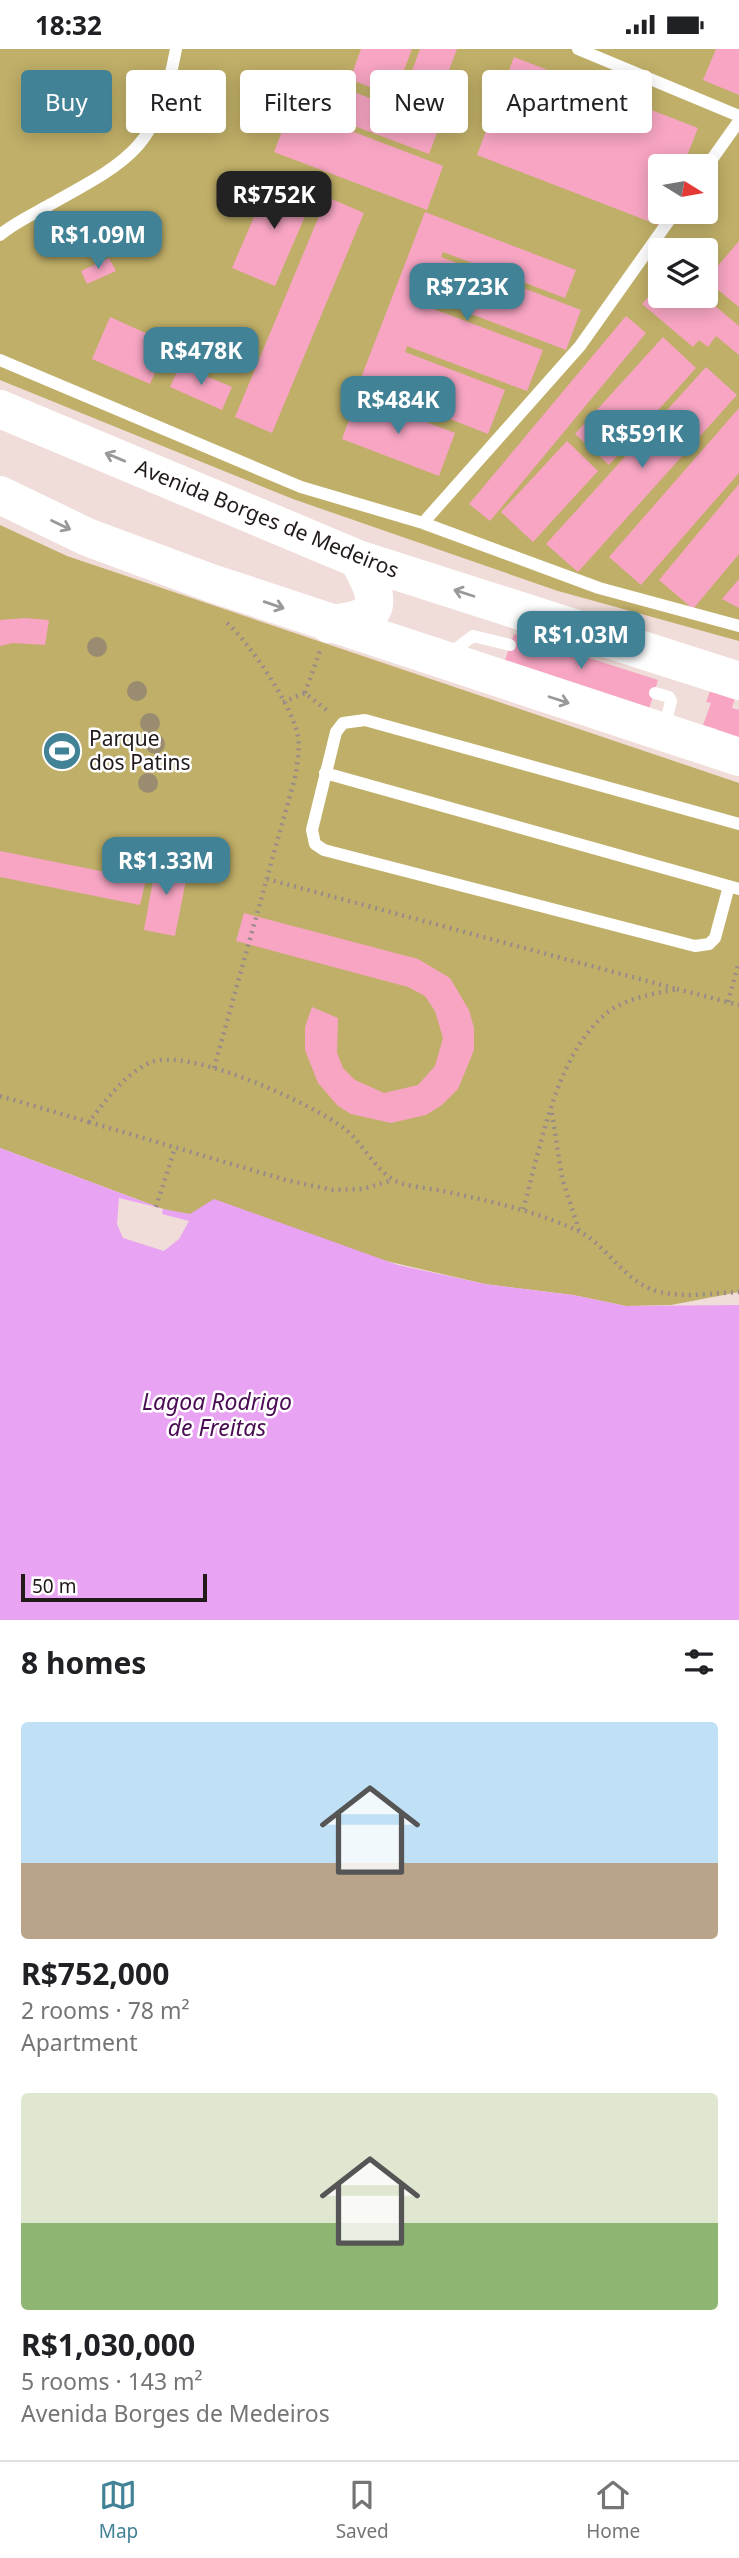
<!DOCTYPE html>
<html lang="en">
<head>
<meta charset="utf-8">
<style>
	body { margin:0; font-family:"Noto Sans",sans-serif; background:#f2f2f2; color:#202124; height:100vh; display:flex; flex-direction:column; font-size:26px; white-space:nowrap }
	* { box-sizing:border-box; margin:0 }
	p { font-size:23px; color:#757577 }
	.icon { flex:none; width:38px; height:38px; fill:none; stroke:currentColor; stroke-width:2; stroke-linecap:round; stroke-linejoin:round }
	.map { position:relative; height:1571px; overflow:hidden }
	.drawer { display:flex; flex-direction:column; background:#fff; flex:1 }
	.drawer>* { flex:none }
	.banner { position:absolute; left:21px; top:21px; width:698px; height:63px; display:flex; gap:14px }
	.needle { width:46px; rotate:101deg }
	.buttons { position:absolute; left:648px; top:105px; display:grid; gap:14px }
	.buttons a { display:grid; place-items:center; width:70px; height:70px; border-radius:7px; background:#fff; box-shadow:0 4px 18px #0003; font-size:35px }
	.scale { position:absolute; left:21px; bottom:18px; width:186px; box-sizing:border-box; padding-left:7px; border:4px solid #211a19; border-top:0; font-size:19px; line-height:24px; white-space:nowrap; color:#211a19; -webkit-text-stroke:5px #fff; paint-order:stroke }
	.price { position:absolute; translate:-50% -60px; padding:0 16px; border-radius:14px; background:#428296; color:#fff; font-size:23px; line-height:46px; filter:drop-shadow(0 2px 4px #0008) }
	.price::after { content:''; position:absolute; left:50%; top:42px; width:21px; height:16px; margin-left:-10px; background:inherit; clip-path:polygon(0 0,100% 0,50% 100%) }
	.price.selected { background:#222; color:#fff }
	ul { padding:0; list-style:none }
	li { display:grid; align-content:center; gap:14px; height:371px; padding:0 21px }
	li span { display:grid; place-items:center; height:217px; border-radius:7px; color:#555 }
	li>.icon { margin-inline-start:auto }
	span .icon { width:126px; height:126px; fill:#fffc; stroke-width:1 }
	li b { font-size:30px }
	h2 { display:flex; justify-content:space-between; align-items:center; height:84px; padding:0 21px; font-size:30px }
	.chip { padding:0 24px; border-radius:7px; background:#fff; box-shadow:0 4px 18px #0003; font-size:24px; line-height:63px }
	.chip.selected { background:#428296; color:#fff }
	.status { display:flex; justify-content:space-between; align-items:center; height:49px; padding:0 35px; background:#fff; direction:ltr }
	.status svg { height:19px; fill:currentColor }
	.tabs { display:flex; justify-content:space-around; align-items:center; height:98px; border-top:2px solid #e0e0e0; background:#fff; font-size:19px; color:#757577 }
	.tabs a { display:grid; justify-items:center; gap:4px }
	.tabs .selected { color:#428296 }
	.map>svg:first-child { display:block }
	.green { fill:#c0af68; fill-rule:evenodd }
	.water { fill:#e8a4f2 }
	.pier { fill:#f0dcd8 }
	.building { fill:#f7a5c3 }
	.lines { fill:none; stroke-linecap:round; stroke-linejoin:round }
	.path { stroke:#9a8b89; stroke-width:4.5; stroke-dasharray:2 5; stroke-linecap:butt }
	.lane { stroke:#fff; stroke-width:12 }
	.highway { stroke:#fff; stroke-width:38 }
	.tree { fill:#9a8c71 }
	.oneway { stroke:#9b9898 }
	.labels { text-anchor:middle; stroke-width:5; stroke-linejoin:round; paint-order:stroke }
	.street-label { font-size:21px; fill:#211a19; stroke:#fff }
	.poi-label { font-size:21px; fill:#211a19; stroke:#fff; text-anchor:start }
	.water-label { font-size:23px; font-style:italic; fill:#4a0c53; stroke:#fff }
</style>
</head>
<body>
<div class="status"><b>18:32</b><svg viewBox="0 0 49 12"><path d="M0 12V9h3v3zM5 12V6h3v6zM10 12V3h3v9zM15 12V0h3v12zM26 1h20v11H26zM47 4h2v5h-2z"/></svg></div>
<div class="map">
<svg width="739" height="1571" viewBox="0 0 739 1571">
	<rect width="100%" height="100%" fill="#f0dcd8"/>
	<!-- green -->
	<path class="green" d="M0,0H739V592L558,542L293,450L0,331ZM660,117H705V163H660ZM660,201H705V247H660Z
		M0,476L67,507L739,734V1243L671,1256L626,1257L573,1246L485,1235L163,1160L0,1099Z"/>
	<!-- water -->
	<path class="water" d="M0,1099L163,1160L190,1165L214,1150L398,1216L485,1235L573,1246L626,1257L739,1256V1571H0Z"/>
	<!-- pier -->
	<path class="pier" d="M119,1149L156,1158L163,1160L162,1165L189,1172L179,1190L164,1202L123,1189L117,1175Z"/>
	<!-- building -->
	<path class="building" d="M361,0H412L394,48L350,30Z
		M420,0H457L432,66L400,54Z
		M716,0H739V46L703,31Z
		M514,8L698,79L683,117H660V163H666L661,177L477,106Z
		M320,30L440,76L429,105L309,60Z
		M291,59L443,117L427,161L274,103Z
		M272,126L315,144L275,237L232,219Z
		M327,148L364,164L272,384L235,368Z
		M425,163L576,221L565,249L443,203L441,208L581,261L566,301L426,248L423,256L543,301L527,342L407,297L405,303L505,341L488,385L359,334Z
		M739,192V258L706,231Z
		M109,209L116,222L87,235L81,222Z
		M660,234V247H703L739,277V306L716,287L708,298L699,291L693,298L642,255Z
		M626,267L646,284L490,472L469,455Z
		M110,268L168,294L150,335L92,310Z
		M663,288L696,319L609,416L575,385Z
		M180,316L232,338L222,361L170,338Z
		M706,318L737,346L578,523L546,495Z
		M358,347L455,384L439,427L342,390Z
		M739,359V424L641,536L609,508Z
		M567,392L598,422L533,493L501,463Z
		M739,435V505L693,560L659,531Z
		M739,530V559L722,550Z
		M25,569L49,571L45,596L13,594L0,597V571Z
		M514,585L658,631L649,660L504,614Z
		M711,640L735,649L732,659L739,661V694L713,690L717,680L703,676L711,654L706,653Z
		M0,802L146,831L140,856L0,828Z
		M157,809L189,816L175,887L144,881Z
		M244,864L418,910L450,929L469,961L474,979V1001L458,1040L442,1056L426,1066L391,1074L351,1065L338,1057L318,1034L305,1001V978L312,958L338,969L337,1004L343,1019L355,1031L384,1044L418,1036L435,1017L443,989L435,962L425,947L408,938L236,892Z"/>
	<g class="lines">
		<!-- path -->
		<path class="path" d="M305,644L320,602
			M283,653L305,644L329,663
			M267,830L677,940C654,945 630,948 611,961C556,1000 541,1099 523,1160
			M677,940L739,956
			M728,953L739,913
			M214,1019L296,725C297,713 300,700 298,688C294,659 249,593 227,574
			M0,1047L89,1073C106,1051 123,1027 149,1014C186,996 313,1055 345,1080C362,1094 374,1118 392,1130C404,1138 429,1139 443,1142C489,1152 533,1161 576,1181C608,1195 623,1234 660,1243C685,1249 713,1244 739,1243
			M552,1064L562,1129L579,1181
			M89,1073L286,1131L333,1141L363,1140L393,1131
			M156,1158L175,1099"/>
		<!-- lane -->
		<path class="lane" d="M578,0L739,67
			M705,120L739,72
			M0,186C15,173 34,165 51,155C133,110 158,97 176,0
			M0,311L301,438L423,474L599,539L739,577
			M423,474L580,297L675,163
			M449,605L473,587L510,596
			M655,644L669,648L671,652L664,680
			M325,724L739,840
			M729,837L715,889L709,895L695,897L324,801L315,795L312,781L336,683L343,674L365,671L739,775"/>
		<!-- highway -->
		<path class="highway" d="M0,360L358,510L739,632
			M0,446L87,488L211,534L739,708
			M329,575C384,570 383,555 358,510"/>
	</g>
	<!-- trees -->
	<g class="tree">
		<circle cx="97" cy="598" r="10"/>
		<circle cx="137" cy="642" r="10"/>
		<circle cx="150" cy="674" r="10"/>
		<circle cx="155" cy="695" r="10"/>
		<circle cx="148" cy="734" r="10"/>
	</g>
	<!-- one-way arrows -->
	<defs><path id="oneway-shaft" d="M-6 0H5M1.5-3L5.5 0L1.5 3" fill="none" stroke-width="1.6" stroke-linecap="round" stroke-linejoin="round" transform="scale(1.75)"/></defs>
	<g class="oneway">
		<use href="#oneway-shaft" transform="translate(115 408) rotate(-157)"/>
		<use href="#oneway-shaft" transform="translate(61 476) rotate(26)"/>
		<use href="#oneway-shaft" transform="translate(464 544) rotate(-162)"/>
		<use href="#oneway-shaft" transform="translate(274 556) rotate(19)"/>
		<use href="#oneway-shaft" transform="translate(559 651) rotate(18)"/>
	</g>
	<!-- icons -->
	<defs>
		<g id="stadium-disc" transform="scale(2.0125)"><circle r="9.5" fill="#428296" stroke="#fff"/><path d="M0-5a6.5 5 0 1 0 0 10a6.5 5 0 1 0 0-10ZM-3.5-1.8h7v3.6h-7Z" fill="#fff"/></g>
	</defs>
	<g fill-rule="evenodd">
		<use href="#stadium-disc" x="62" y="702"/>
	</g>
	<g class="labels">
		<!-- street labels -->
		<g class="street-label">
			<text transform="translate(267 470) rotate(22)" y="7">Avenida Borges de Medeiros</text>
		</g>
		<!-- poi labels -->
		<g class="poi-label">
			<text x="89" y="697">Parque<tspan x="89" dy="24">dos Patins</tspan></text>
		</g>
		<!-- water labels -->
		<g class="water-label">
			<text x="217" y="1361">Lagoa Rodrigo<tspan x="217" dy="26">de Freitas</tspan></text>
		</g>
	</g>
</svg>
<div class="buttons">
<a><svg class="needle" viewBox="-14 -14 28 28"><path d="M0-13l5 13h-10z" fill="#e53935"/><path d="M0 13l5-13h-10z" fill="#757577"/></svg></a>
<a><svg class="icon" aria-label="layers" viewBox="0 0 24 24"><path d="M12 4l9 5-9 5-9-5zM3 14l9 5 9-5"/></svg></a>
</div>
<div class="scale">50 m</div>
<b class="price selected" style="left:274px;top:182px">R$752K</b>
<b class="price" style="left:98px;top:222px">R$1.09M</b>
<b class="price" style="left:467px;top:274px">R$723K</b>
<b class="price" style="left:201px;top:338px">R$478K</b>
<b class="price" style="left:398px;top:387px">R$484K</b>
<b class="price" style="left:642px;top:421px">R$591K</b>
<b class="price" style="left:581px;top:622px">R$1.03M</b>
<b class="price" style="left:166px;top:848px">R$1.33M</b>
<div class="banner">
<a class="chip selected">Buy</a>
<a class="chip">Rent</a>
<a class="chip">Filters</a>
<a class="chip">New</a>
<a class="chip">Apartment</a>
</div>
</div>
<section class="drawer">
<h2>8 homes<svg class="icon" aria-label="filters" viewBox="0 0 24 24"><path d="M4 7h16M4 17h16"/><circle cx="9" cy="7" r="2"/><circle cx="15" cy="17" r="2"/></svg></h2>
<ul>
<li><span style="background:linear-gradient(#bfe0f5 65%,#b9a48a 0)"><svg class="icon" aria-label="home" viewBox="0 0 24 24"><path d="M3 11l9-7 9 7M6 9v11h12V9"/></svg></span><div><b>R$752,000</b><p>2 rooms · 78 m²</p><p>Apartment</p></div></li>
<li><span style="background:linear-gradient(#dfe7d0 60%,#8fb573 0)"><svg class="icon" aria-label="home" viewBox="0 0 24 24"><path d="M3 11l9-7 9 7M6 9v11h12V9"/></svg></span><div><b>R$1,030,000</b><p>5 rooms · 143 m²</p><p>Avenida Borges de Medeiros</p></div></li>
</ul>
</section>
<nav class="tabs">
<a class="selected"><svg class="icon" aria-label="map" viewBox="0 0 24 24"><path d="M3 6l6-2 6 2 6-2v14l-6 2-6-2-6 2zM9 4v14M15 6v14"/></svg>Map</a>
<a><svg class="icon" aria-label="saved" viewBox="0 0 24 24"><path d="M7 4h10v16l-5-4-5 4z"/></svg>Saved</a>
<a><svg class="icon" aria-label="home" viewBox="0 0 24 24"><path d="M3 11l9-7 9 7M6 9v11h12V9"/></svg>Home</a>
</nav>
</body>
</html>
